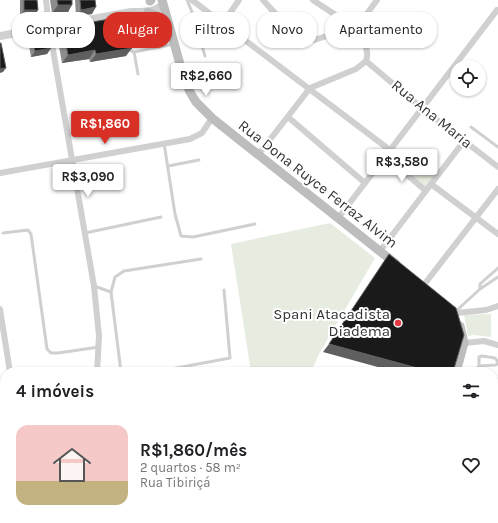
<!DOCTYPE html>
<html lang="pt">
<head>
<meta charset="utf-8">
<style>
	body { margin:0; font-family:Karla,sans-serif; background:#f6f6f6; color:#202124; height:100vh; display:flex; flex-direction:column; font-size:15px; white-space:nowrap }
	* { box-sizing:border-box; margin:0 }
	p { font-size:13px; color:#757577 }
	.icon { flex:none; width:22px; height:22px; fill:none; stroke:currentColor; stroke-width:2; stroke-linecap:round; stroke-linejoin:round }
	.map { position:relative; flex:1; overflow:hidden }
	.sheet { position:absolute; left:0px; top:367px; width:498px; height:156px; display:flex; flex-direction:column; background:#fff; border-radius:16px 16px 0 0; box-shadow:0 1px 3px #0004 }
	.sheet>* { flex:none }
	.banner { position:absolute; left:12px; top:12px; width:474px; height:36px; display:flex; gap:8px }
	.fabs { position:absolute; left:450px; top:60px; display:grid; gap:8px }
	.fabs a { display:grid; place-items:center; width:36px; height:36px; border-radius:50%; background:#fff; box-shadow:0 1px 3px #0004; font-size:20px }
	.price { position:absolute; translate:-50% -34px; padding:0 9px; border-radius:4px; background:#fff; color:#222; font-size:13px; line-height:26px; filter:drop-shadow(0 1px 2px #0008) }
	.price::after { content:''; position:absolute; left:50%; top:24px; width:12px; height:9px; margin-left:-6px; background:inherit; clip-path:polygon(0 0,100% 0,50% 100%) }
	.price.on { background:#d93025; color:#fff }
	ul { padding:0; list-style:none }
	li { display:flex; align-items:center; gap:12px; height:100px; padding:0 16px }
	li+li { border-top:1px solid #e0e0e0 }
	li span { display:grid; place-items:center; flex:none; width:112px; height:80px; border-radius:12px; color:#555 }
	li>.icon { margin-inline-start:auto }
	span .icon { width:48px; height:48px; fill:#fffc; stroke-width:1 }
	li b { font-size:17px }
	h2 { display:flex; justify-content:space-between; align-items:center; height:48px; padding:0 16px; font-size:17px }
	.pill { padding:0 14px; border-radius:16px; background:#fff; box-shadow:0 1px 3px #0004; font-size:14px; line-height:36px }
	.pill.on { background:#d93025; color:#fff }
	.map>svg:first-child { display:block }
	.green { fill:#e6ecdf }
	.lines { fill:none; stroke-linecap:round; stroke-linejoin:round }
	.service { stroke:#d0d0d0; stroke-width:3 }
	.minor { stroke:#d0d0d0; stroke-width:6 }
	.tertiary { stroke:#d0d0d0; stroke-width:8 }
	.secondary { stroke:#bdbdbd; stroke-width:9 }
	.wall { fill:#8c8c8c }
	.shaded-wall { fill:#5f5f5f }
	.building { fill:#1a1a1a; stroke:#5f5f5f }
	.poi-dot { fill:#e63946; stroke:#fff; stroke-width:1.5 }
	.labels { text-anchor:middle; stroke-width:4; stroke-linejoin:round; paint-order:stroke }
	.street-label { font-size:15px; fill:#333; stroke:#fff }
	.poi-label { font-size:15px; fill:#333; stroke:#fff; text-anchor:end }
</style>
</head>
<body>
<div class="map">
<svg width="498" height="523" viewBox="0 0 498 523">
	<rect width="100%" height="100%" fill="#fff"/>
	<!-- green -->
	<path class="green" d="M415,159L438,175L426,191L405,173L403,160Z
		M330,223L375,258L319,354L311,372H251L231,244Z
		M491,314V337L474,335L468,336L464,315Z"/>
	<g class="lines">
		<!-- service -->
		<path class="service" d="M187,0L192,12L205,56
			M129,47L131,51L134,52L174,44
			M134,52L138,74
			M471,127L498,147
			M164,143L175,214L181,236L193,237L255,224
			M168,166L199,160
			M3,233L28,230L31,234L47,349L51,353H58L99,347
			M85,233L161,217
			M94,286L111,292L121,372
			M480,289V284L498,268
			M111,292L115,277L124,271L201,259
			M455,312L480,289L498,277
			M479,366V357L482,356L495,358L498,362
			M155,372L230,358L224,290
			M473,372L479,366L496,365L498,363
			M493,392L498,391
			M238,518V523
			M162,523L163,518
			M200,523V518"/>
		<!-- minor -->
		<path class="minor" d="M46,0L49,27L94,286L99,336L97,372
			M192,0L403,160
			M263,0C273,12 298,37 314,40L352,28L363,19L377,0
			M223,23L239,0
			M366,61L423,109L498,167
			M288,117L365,183
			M258,155L310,88L356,69L366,61C375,35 331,13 313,0
			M403,160L405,173L426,191
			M403,160H419L438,175
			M0,173L190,139L202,133L212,118
			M431,184L498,234
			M339,217L497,10
			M380,251L464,141
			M423,286L498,189
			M0,309L10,372
			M456,313L486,310L498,306
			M464,343L484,341L498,345
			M0,432L5,431
			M493,497L498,501
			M297,518L311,523
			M449,518L455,523
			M75,523L76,518
			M253,523L254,518
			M335,523L337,518
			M363,523L364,518
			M492,523L498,516"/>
		<!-- tertiary -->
		<path class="tertiary" d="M0,36L131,12C142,12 155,13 162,5"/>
		<!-- secondary -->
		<path class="secondary" d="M162,0L183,75L190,92L196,102L212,118L396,264
			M150,1L151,0
			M148,12L161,18L167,25
			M456,372L464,343L460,326
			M402,523L404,518"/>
	</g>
	<!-- wall -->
	<path class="wall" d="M20,0H37L38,10L34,16H20Z
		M50,0H72L67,14L52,13Z
		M75,0H95L92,14L76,16Z
		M63,27L126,56L90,62L89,59L62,63L57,35Z
		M32,34L51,48L47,54L31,57L28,40Z"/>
	<!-- shaded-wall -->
	<path class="shaded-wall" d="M58,5H72L67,14L52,13Z
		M96,7L92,14L76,16L81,10Z
		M24,10H38L34,16H20Z
		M51,48L47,54L31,57L35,51Z
		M132,48L126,56L90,62L96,54Z
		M95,50L89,59L62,63L68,55Z
		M6,68L3,72L0,73V69Z
		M329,344L432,372H396L323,352Z"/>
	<!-- building -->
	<path class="building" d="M24,0H37L38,10H24Z
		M57,0H72V5H58Z
		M80,0H95L96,7L81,10Z
		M127,16L132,48L96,54L95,50L68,55L63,27Z
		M48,31L51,48L35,51L32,34Z
		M0,43H1L6,68L0,69Z
		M389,254L456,308L464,335L453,372H432L329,344Z"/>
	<!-- markers -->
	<circle class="poi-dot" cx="398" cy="323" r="4"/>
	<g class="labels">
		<!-- street labels -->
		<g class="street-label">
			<text transform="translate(432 114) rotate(39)" y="5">Rua Ana Maria</text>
			<text transform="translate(318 184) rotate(38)" y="5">Rua Dona Ruyce Ferraz Alvim</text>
		</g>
		<!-- poi labels -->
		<g class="poi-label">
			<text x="390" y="319">Spani Atacadista<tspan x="390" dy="17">Diadema</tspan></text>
		</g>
	</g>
</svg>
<div class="fabs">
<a><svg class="icon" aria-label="locate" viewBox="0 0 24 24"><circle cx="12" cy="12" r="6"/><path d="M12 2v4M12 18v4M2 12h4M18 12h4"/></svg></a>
</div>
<b class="price" style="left:206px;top:97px">R$2,660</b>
<b class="price on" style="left:105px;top:145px">R$1,860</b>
<b class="price" style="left:402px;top:183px">R$3,580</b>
<b class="price" style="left:88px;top:198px">R$3,090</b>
<div class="banner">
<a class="pill">Comprar</a>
<a class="pill on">Alugar</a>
<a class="pill">Filtros</a>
<a class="pill">Novo</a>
<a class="pill">Apartamento</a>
</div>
<section class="sheet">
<h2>4 imóveis<svg class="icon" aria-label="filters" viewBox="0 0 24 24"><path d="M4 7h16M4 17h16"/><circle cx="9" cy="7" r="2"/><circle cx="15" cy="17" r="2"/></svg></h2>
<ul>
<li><span style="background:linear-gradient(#f6c9c9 70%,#c2b280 0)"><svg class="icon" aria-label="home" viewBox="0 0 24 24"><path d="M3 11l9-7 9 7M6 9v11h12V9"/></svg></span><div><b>R$1,860/mês</b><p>2 quartos · 58 m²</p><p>Rua Tibiriçá</p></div><svg class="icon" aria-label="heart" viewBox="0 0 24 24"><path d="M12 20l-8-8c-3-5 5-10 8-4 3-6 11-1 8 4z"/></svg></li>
</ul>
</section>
</div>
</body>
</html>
